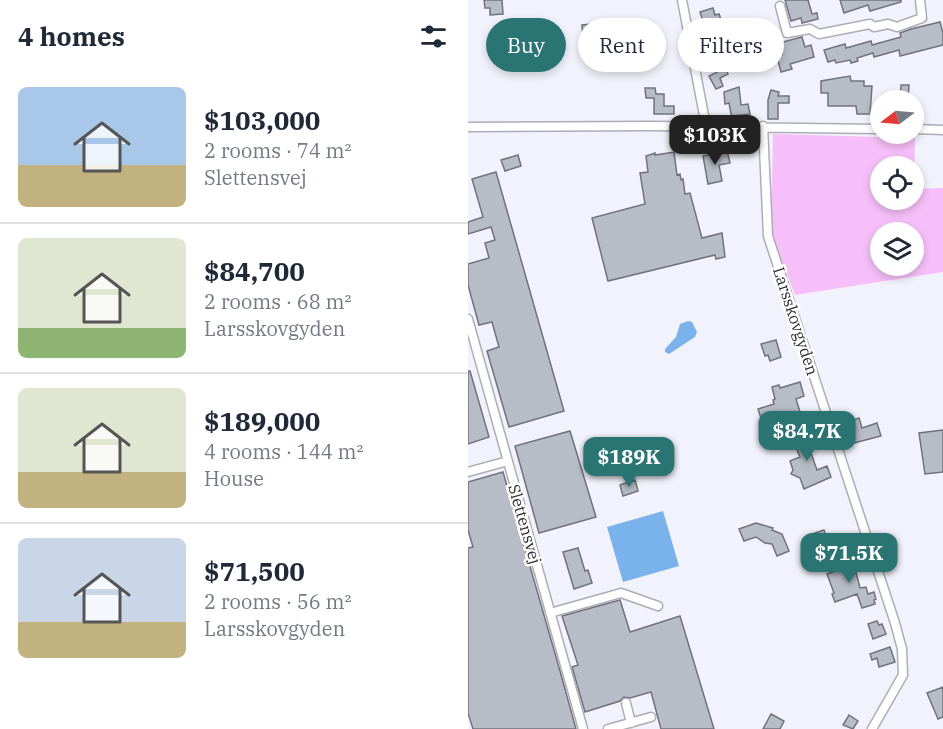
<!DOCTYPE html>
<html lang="en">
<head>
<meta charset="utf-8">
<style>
	body { margin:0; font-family:"IBM Plex Serif",serif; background:#f6f6f7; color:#1f2937; height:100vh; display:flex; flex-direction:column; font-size:22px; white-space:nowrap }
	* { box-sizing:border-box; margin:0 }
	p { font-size:20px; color:#747a83 }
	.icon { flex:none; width:33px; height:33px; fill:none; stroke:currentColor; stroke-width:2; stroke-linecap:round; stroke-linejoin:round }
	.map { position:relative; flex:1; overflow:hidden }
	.panel { display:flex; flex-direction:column; background:#fff; width:468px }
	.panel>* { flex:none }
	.banner { position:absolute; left:18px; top:18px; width:366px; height:54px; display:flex; gap:12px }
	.needle { width:39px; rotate:254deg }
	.fabs { position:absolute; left:402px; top:90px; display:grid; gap:12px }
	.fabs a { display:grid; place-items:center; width:54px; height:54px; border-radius:50%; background:#fff; box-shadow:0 3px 9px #0003; font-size:30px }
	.price { position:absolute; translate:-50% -51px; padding:0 14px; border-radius:12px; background:#2a7474; color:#fff; font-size:20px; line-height:39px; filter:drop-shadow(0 2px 3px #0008) }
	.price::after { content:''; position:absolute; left:50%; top:36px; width:18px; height:14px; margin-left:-9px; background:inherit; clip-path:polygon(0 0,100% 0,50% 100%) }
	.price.selected { background:#222; color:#fff }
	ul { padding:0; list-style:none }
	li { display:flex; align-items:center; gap:18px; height:150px; padding:0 18px }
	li+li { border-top:2px solid #e0e1e3 }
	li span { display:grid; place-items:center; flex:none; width:168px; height:120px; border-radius:9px; color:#555 }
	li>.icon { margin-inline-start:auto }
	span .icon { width:72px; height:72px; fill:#fffc; stroke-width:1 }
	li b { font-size:26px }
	h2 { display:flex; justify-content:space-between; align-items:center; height:72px; padding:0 18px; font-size:26px }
	.pill { padding:0 21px; border-radius:27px; background:#fff; box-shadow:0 3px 9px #0003; font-size:21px; line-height:54px }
	.pill.selected { background:#2a7474; color:#fff }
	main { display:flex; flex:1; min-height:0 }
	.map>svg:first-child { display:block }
	.green { fill:#f6bff9; fill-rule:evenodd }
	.water { fill:#7ab2ec }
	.building { fill:#b8bcc6; stroke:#70737c; stroke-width:1.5 }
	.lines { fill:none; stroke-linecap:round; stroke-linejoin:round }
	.minor-casing { stroke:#adadb7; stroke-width:11 }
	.minor { stroke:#fff; stroke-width:8 }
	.labels { text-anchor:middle; stroke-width:5; stroke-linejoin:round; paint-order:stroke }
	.street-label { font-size:16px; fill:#2f2f33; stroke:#fff }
</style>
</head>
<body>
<main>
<section class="panel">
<h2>4 homes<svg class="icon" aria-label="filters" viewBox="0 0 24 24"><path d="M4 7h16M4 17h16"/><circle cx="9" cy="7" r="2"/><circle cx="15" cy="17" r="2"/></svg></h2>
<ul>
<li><span style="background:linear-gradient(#a9c7e8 65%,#c2b280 0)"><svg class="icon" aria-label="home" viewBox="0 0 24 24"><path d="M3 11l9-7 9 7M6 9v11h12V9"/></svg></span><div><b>$103,000</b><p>2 rooms · 74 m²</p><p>Slettensvej</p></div></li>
<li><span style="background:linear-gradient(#dfe7d0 75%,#8fb573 0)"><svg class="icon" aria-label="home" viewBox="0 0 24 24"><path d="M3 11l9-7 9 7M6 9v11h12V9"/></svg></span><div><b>$84,700</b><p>2 rooms · 68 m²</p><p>Larsskovgyden</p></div></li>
<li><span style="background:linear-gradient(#dfe7d0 70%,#c2b280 0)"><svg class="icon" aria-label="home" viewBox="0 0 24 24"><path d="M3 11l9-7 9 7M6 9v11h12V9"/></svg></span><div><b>$189,000</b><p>4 rooms · 144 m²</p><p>House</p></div></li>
<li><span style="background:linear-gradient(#c9d6e8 70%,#c2b280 0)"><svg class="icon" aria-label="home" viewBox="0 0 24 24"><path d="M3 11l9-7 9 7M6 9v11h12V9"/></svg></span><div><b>$71,500</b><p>2 rooms · 56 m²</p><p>Larsskovgyden</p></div></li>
</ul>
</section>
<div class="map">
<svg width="475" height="729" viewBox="0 0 475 729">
	<rect width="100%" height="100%" fill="#f2f2fc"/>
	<!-- green -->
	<path class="green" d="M305,134L447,138L446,189L475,188V272L327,295L303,232ZM412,166H446V200H412ZM412,232H446V266H412Z"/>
	<!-- water -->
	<path class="water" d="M147,38H152L157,45V68L151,70L147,66L139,67L135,64L134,58L136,50L139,49L144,50V42Z
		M220,321L224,322L229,332L227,337L201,354L197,352V349L208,337L212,324Z
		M195,511L211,566L155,582L139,527Z"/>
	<!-- building -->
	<path class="building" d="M16,0H34L35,14L22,15V8H17Z
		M317,0H340L344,14L349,13L350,19L334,23L333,18L323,21Z
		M372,0H433V2L402,11L400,5L376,13Z
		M245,8L247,15L251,14L257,32L260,31L269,61L253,67L249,59L245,60L243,54L245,53L232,12Z
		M472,22L475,33V45L432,56L431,50L406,57L405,53L389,58L390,61L383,63L382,60L368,63L367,60L360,62L356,50L377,44L378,48L403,41L404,45L433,37L432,33L443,29Z
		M124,24V27L130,26L131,37L115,39L114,25Z
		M173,26V35L186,34V48H174L175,63L161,64L159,27Z
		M334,37L337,47L343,45L346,57L322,64L324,69L313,72L309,57L314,55L311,43Z
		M257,68L260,74L252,78L255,86L248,89L241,76Z
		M382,76L383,81H396V86H404L402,114H389L388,106H360V93H353V81Z
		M433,85H441L440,100H432Z
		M271,87L273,105L280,104L282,114L265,116L263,114L261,103L257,104L256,92Z
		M177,88H187L188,94H196V106H206V114H186V98H178Z
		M303,90L311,92L310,96H321V103H310V119H300V100Z
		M259,151L262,163L251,165L254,181L240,184L235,156Z
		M206,152L209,175L212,174L213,180L215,179L217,194L222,193L234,238L254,233L257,257L248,259L247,255L140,281L124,218L177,204L172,173L180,172L178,156L187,153V155Z
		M50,155L53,166L37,171L33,160Z
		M28,172L96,411L41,427L19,351L31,347L24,322L11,325L0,285V264L21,258L17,243L27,240L23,227L0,234V222L15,217L4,179Z
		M308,340L313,357L302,361L300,355L297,356L293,344Z
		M0,371H2L21,437L0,444Z
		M332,382L336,396L328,399L333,415L325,418V420L309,426L305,415L293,418L290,409L306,404L305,400L307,399L304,387L311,385L312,388Z
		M391,418L394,428L409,423L413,436L382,444L380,436L385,434L382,421Z
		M344,426L347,437L340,439L339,442L349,470L359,466L363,477L336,489L332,478L323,474L325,470L322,461L332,457L325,440L333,436L331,430Z
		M475,430V472L457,474L451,433Z
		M102,431L128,517L71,533L47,446Z
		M35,472L92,671L108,729H5L0,713V548L5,547L0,530V482Z
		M167,480L170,491L155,496L152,485Z
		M288,523L305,528L304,530L314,534L321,551L309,556L304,544L297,543L288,537L276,541L271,529Z
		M356,530L361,545L349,549L344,534Z
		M110,548L117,571L120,570L124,583L106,589L95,552Z
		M385,553L388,560L385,561L392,588L398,587L400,594L406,592L408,599L406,600L407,604L394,608L389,594L367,602L364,594L366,593L359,574L377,568L374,557Z
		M152,600L162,632L212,616L246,729H193L183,692L162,698L156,697L152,701L117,712L104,667L110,665L94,616Z
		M409,621L411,625L414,624L418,634L405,639L400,624Z
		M422,647L427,662L411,667L409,658L404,660L402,654Z
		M475,687V717L470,719L459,693Z
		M303,714L316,721L312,729H295Z
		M381,715L390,721L385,729L375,725Z"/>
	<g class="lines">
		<!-- minor casing -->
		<g class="minor-casing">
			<path id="minor" d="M214,0L238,126
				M312,6L319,33L342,29L351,34L402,24L406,27L420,24L429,27L454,18L452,0
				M295,126L300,236L427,623L434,649L435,675L404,729
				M0,127L183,126L412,129
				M446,129L475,130
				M0,319L115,729
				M0,472L40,461
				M82,613L153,593L190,606
				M158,703L163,723
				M140,729L183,717"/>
		</g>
		<!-- minor -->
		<use href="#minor" class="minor"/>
	</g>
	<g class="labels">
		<!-- street labels -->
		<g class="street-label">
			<text transform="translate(328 321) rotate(72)" y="6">Larsskovgyden</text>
			<text transform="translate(57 524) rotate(74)" y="6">Slettensvej</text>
		</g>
	</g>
</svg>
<div class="fabs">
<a><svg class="needle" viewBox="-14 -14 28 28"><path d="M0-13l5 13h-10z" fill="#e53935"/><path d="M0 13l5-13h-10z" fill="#747a83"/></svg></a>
<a><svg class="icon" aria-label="locate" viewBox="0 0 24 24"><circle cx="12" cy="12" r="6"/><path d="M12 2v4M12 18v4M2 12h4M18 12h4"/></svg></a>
<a><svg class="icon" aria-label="layers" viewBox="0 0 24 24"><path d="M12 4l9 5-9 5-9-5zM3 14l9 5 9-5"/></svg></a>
</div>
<b class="price selected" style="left:247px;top:166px">$103K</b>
<b class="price" style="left:339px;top:462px">$84.7K</b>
<b class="price" style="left:161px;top:488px">$189K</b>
<b class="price" style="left:381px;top:584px">$71.5K</b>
<div class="banner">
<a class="pill selected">Buy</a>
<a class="pill">Rent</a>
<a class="pill">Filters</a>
</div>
</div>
</main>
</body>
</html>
